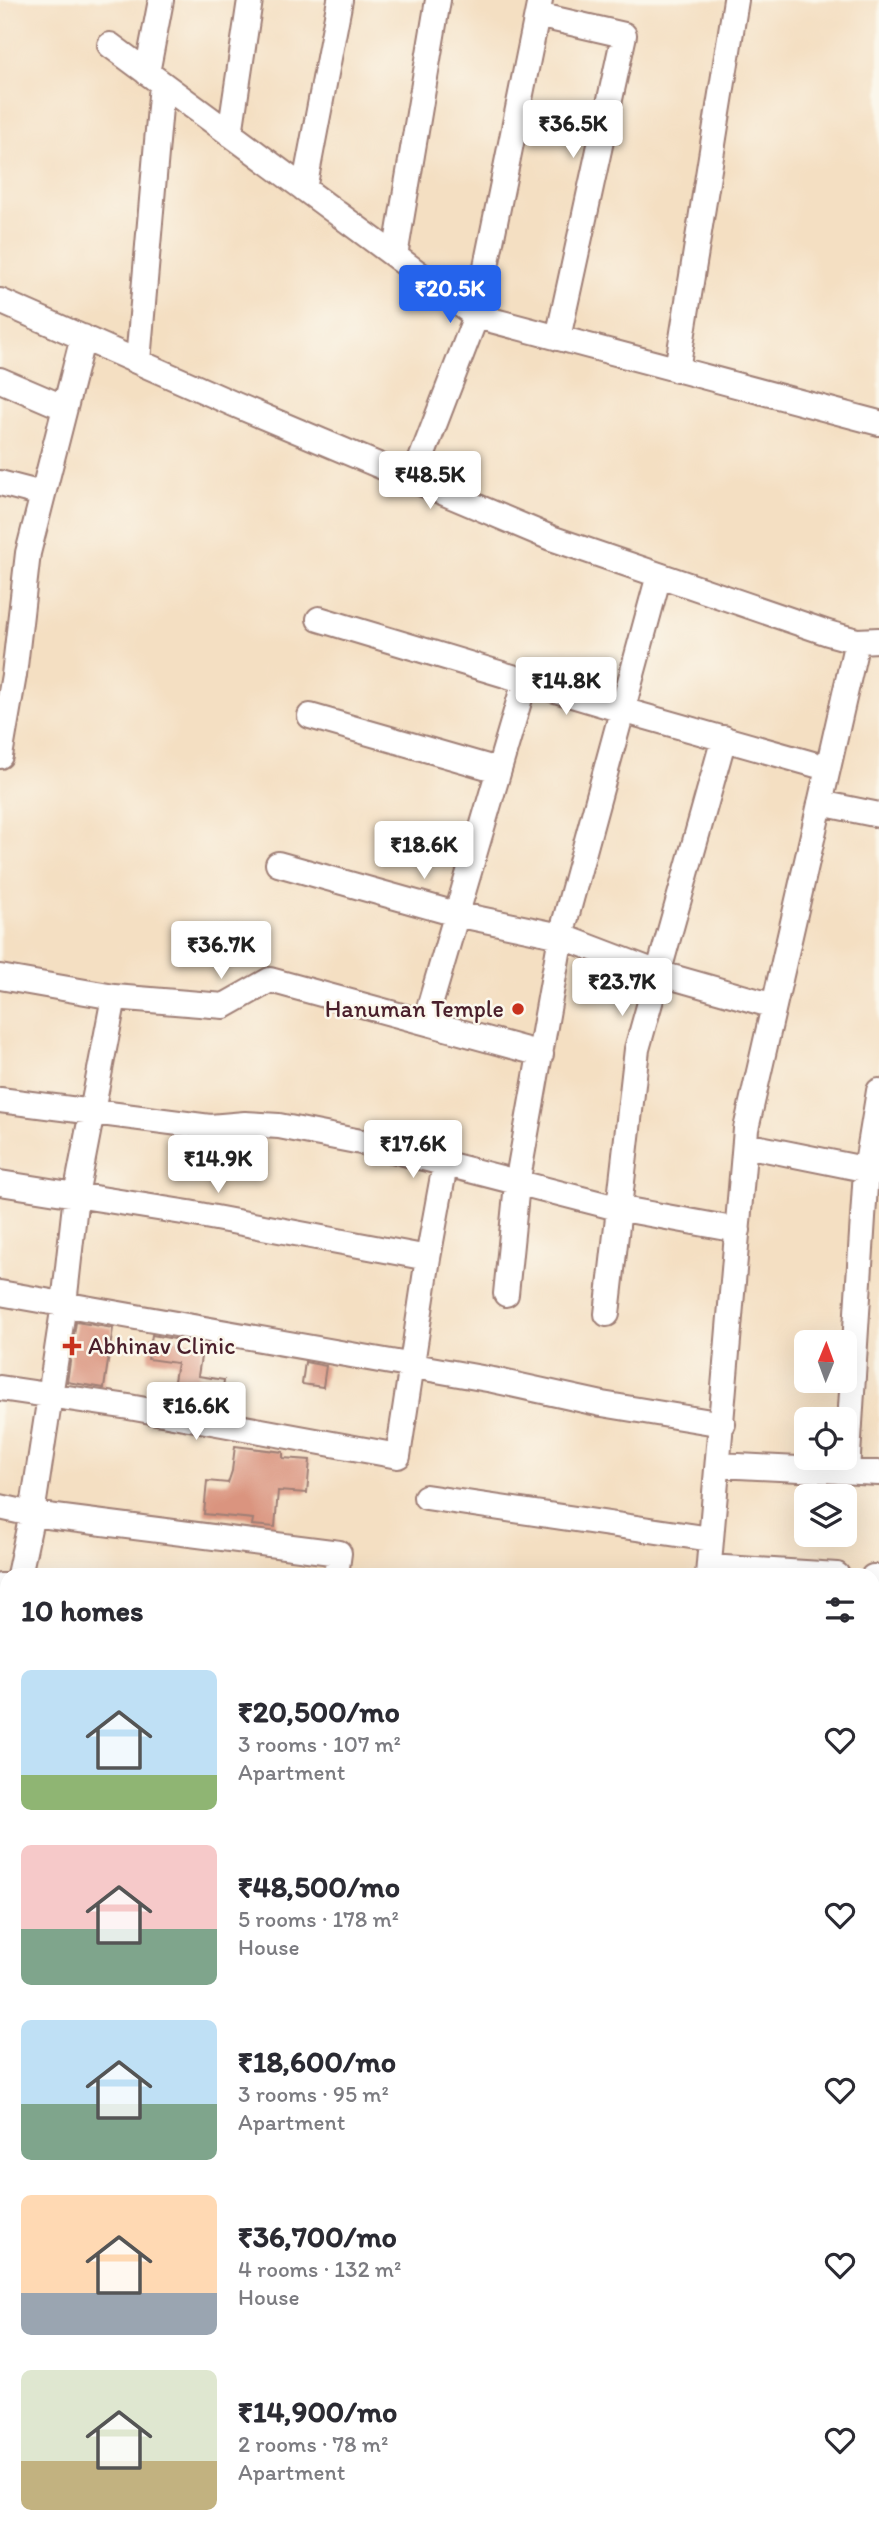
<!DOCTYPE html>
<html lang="en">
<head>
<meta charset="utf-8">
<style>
	body { margin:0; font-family:Itim,sans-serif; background:#f2f2f3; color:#2b2b33; height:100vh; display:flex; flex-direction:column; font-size:26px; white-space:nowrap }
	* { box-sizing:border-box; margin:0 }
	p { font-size:23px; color:#7c7c81 }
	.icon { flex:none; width:38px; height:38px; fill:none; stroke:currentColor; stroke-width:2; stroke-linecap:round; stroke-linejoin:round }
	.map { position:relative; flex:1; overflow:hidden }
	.sheet { position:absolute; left:0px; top:1568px; width:880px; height:975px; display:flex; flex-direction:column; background:#fff; border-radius:21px 21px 0 0; box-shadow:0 7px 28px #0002 }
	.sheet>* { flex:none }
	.needle { width:46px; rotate:1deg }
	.tools { position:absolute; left:794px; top:1330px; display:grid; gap:14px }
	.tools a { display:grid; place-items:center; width:63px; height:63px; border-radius:10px; background:#fff; box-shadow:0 7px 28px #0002; font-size:35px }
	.price { position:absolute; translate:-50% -60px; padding:0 16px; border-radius:7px; background:#fff; color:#222; font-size:23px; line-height:46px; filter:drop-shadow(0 2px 4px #0008) }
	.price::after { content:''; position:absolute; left:50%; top:42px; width:21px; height:16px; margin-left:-10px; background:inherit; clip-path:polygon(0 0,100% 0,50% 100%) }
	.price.current { background:#2563eb; color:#fff }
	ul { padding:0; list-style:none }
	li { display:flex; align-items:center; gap:21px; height:175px; padding:0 21px }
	li span { display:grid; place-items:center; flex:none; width:196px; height:140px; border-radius:10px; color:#555 }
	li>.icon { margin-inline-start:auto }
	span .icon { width:84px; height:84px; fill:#fffc; stroke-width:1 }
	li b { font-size:30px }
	h2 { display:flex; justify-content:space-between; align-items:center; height:84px; padding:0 21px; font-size:30px }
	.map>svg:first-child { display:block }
	.building { fill:#da947f }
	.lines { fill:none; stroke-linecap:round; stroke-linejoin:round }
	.minor-casing { stroke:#9f7f76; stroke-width:28 }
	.minor { stroke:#fff; stroke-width:24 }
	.poi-dot { fill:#c8321e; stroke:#fbf7ec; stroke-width:2.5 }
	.labels { text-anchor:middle; stroke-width:5; stroke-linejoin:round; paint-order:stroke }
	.poi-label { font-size:24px; fill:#4a1f2b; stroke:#fbf7ec; text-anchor:end }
</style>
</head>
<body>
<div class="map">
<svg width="879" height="2542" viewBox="0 0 879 2542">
	<rect width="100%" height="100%" fill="#fbf7ec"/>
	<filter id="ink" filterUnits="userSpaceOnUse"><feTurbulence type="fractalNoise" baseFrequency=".0143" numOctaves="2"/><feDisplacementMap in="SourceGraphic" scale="14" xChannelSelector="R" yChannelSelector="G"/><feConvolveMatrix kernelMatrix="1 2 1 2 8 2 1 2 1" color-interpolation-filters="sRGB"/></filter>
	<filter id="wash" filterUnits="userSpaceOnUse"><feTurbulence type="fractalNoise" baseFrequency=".00686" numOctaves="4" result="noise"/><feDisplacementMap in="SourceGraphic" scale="28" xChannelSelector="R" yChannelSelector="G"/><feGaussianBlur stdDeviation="1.57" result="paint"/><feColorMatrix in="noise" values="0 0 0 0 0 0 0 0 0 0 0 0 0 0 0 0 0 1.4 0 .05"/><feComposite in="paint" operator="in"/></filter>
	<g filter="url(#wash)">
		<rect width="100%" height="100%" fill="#f4dfc2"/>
		<g id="blocks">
			<!-- building -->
			<path class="building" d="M76,1322L113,1328L104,1388L67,1382Z
				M152,1335L203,1344L198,1376L224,1380L221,1404L200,1401V1397L172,1393L177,1363L148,1359Z
				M305,1362L326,1366L323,1387L302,1384Z
				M235,1446L283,1452V1458L310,1460L307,1493L278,1491L275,1527L252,1525L253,1519L204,1514L207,1481L228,1483L232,1471Z"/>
		</g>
	</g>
	<g filter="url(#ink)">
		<use href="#blocks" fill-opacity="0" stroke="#9f7f76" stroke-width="2"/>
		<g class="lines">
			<!-- minor casing -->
			<g class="minor-casing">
				<path id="minor" d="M537,15L624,35L558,338
					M110,45L476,316L879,423
					M147,73L161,0
					M230,134L250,0
					M304,189L340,0
					M395,256L438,0
					M0,301L236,405L551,538L828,633L857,641L879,640
					M138,361L162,84
					M677,370L736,0
					M0,380L63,407
					M413,480L476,316L540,0
					M0,483L42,494
					M319,619L622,710L827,768
					M310,716L498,770
					M0,756L14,675L28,553L83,337
					M820,803L879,815
					M278,864L456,914L561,936L658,973L774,1006
					M0,977L114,997
					M425,1022L525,681
					M0,1100L210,1127L245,1124L279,1126L361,1142L617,1208L738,1230
					M745,1145L879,1172
					M0,1183L189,1213L428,1258
					M0,1293L493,1380L602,1404L723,1424
					M506,1294L517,1184L561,936L659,575
					M607,1314L637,1049L724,738
					M0,1388L129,1407L398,1456L428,1258L445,1165
					M719,1465L879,1473
					M847,1471L866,1170L879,1091
					M426,1497L711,1539
					M0,1507L32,1514L339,1553L336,1575
					M709,1567L837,1575
					M19,1575L32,1514L64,1304L76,1195L114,997L224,1006L270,980L541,1054
					M708,1575L746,1129L857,641
					M873,1577H879
					M0,1586H7
					M0,1773L7,1749
					M0,1858L7,1860
					M0,1944H7
					M0,2040L7,2041
					M873,2057L879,2032
					M873,2112L879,2114
					M4,2278L7,2264
					M873,2305L879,2306
					M0,2399L7,2401
					M503,2542L505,2536
					M628,2542L629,2536
					M801,2542L804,2536"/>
			</g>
			<!-- minor -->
			<use href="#minor" class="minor"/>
		</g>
	</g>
	<!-- markers -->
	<g class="poi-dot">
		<circle cx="518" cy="1009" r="7"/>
		<path d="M68.5 1335.5h7v7h7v7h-7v7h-7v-7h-7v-7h7z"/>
	</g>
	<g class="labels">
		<!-- poi labels -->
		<g class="poi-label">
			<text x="504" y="1017">Hanuman Temple</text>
			<text x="88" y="1354" text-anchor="start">Abhinav Clinic</text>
		</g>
	</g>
</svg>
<div class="tools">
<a><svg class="needle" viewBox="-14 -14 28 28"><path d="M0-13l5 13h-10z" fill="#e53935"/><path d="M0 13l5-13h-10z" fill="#7c7c81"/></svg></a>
<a><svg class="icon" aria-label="locate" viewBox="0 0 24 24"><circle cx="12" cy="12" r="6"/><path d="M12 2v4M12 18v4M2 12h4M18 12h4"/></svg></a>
<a><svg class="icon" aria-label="layers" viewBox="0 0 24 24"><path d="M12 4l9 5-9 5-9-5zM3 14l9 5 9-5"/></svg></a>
</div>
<b class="price" style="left:573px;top:160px">₹36.5K</b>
<b class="price current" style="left:450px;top:325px">₹20.5K</b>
<b class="price" style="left:430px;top:511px">₹48.5K</b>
<b class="price" style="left:566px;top:717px">₹14.8K</b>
<b class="price" style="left:424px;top:881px">₹18.6K</b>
<b class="price" style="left:221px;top:981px">₹36.7K</b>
<b class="price" style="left:622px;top:1018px">₹23.7K</b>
<b class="price" style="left:413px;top:1180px">₹17.6K</b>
<b class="price" style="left:218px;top:1195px">₹14.9K</b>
<b class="price" style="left:196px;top:1442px">₹16.6K</b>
<section class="sheet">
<h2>10 homes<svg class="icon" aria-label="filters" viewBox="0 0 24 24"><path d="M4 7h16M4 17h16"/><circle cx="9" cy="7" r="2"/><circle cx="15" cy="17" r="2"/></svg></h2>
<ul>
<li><span style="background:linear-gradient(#bfe0f5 75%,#8fb573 0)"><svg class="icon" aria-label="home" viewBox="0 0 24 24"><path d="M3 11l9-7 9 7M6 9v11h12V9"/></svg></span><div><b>₹20,500/mo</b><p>3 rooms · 107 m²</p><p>Apartment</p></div><svg class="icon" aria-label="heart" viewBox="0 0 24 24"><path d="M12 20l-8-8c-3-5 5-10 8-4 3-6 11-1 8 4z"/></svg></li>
<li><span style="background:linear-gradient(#f6c9c9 60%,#7fa58c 0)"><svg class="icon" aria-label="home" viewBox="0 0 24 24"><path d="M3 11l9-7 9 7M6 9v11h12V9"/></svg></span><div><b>₹48,500/mo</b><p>5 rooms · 178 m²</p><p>House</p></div><svg class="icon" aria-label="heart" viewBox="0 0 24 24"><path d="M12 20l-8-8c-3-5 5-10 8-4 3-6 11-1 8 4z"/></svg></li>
<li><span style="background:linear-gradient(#bfe0f5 60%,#7fa58c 0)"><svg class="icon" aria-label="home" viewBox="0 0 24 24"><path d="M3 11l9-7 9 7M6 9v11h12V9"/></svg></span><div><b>₹18,600/mo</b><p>3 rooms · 95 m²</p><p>Apartment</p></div><svg class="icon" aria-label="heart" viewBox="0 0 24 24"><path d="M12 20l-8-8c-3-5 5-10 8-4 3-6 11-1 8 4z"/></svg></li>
<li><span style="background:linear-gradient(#ffd9b3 70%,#9aa5b1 0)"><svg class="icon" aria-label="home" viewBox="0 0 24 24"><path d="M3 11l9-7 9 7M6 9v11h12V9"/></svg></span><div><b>₹36,700/mo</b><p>4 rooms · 132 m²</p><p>House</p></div><svg class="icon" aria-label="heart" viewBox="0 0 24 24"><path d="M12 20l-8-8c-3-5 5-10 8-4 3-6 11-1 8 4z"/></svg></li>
<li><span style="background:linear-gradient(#dfe7d0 65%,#c2b280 0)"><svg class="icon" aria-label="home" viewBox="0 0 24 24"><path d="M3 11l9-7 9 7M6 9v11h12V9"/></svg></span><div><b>₹14,900/mo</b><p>2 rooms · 78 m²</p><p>Apartment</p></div><svg class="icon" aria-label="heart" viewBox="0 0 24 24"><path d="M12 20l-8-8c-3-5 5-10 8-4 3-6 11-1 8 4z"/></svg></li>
</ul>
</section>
</div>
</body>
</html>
